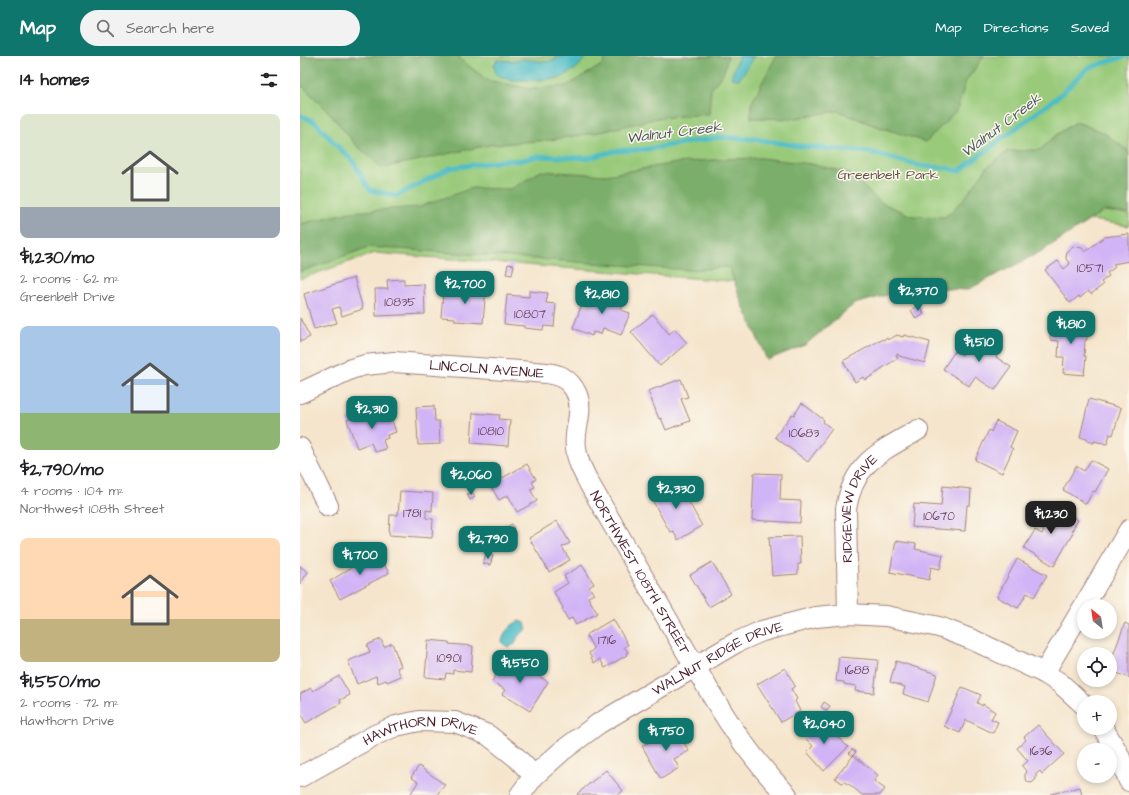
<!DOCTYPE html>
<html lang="en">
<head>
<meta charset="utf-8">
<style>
	body { margin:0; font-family:"Architects Daughter",sans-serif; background:#f2f2f2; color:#202124; height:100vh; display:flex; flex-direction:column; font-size:15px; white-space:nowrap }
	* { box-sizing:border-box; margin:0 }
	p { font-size:13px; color:#757577 }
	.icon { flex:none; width:22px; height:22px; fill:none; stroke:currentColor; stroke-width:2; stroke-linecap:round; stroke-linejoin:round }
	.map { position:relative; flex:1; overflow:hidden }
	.drawer { display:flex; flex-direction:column; background:#fff; width:300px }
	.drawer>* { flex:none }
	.needle { width:26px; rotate:330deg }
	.tools { position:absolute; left:777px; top:543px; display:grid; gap:8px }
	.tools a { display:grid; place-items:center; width:40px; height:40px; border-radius:50%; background:#fff; box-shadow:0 2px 6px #0003; font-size:20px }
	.price { position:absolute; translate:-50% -34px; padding:0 9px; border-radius:8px; background:#0f766e; color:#fff; font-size:13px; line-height:26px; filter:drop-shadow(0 1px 2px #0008) }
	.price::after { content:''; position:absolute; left:50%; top:24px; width:12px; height:9px; margin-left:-6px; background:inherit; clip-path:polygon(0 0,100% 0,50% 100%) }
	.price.on { background:#222; color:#fff }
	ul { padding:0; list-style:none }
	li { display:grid; align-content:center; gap:8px; height:212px; padding:0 20px }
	li span { display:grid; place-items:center; height:124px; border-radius:8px; color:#555 }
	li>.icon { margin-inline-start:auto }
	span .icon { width:72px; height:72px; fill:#fffc; stroke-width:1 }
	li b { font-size:17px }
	h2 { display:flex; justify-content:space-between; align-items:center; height:48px; padding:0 20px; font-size:17px }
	header { display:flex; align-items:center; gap:24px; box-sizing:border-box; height:56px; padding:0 20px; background:#0f766e; color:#fff }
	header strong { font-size:19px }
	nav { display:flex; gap:22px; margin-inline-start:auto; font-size:14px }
	.search { width:280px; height:36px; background:#f2f2f2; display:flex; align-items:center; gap:10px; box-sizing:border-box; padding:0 14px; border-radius:22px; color:#757577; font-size:15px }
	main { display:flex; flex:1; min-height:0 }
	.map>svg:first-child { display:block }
	.green { fill:#99ca7a; stroke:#727452 }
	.forest { fill:#7aae6a; stroke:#62664a }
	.water { fill:#50bec5; stroke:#4d6e78 }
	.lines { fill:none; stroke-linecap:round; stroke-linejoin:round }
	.stream { stroke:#50bec5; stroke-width:5 }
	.building { fill:#d1b4f6 }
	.minor-casing { stroke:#a0827c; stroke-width:22 }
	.minor { stroke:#fff; stroke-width:20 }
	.labels { text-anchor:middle; stroke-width:3; stroke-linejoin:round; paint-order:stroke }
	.number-label { font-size:12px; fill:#6c445e }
	.park-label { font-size:14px; fill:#625243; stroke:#fbf7ec }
	.street-label { font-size:14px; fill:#4a1f2b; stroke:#fbf7ec }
	.water-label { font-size:15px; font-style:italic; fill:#4c5761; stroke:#fbf7ec }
</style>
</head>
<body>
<header>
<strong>Map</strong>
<div class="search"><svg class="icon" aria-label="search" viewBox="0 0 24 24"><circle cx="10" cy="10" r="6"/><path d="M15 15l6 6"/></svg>Search here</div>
<nav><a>Map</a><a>Directions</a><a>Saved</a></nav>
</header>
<main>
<section class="drawer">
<h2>14 homes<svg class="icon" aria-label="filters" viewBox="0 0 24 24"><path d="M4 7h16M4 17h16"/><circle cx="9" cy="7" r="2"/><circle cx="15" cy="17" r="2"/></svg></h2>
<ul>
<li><span style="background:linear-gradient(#dfe7d0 75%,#9aa5b1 0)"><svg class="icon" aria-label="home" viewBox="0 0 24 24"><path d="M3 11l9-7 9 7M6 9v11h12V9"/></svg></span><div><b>$1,230/mo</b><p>2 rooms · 62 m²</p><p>Greenbelt Drive</p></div></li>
<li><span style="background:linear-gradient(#a9c7e8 70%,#8fb573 0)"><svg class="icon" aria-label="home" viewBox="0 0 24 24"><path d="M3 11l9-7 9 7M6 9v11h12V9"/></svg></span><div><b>$2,790/mo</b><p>4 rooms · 104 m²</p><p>Northwest 108th Street</p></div></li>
<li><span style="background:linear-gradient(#ffd9b3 65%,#c2b280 0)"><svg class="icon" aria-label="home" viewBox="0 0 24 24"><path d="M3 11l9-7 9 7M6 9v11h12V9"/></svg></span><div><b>$1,550/mo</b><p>2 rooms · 72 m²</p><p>Hawthorn Drive</p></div></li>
</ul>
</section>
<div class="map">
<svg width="829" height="739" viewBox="0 0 829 739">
	<rect width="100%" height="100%" fill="#fbf7ec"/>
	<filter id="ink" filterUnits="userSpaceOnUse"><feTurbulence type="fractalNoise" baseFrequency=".025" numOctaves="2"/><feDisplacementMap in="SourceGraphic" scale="8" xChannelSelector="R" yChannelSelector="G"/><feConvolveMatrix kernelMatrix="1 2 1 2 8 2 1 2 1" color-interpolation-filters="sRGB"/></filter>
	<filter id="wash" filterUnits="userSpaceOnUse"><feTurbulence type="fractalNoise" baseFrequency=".012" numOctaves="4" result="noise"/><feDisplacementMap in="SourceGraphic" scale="16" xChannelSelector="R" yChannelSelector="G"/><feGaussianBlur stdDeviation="0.9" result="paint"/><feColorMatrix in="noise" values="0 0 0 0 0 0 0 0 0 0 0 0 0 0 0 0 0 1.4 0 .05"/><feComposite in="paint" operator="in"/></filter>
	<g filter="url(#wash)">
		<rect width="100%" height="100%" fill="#f5e5cc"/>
		<!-- green -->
		<path class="green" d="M0,0H829V170L760,159L617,240L75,197L0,223Z"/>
		<!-- forest -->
		<path class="forest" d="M0,0H159L160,3L187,24L230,33L266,30L302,9L307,0H428L424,16L411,33L409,58L358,62L301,76L250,84L189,89L82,112L55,88L25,52L0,28Z
			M476,0H684L666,25L657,54L626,86L573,69L538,55L491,63L451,62V48Z
			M776,66L803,76L827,94L829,98V158L804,155L742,195L667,234L617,231L554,248L505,289L467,304L442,247L429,211L389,214L69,191L0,216V168L50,156L119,151L172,132L211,133L241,115L306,119L376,107L423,103L461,102L511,108L549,117L580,146L612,160L645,161L664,143L688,110L708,95L740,94L756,79Z"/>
		<!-- water -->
		<path class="water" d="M264,0H287L277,12L260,22L237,24H210L196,18L194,9L197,4L214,5L223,3L247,6Z
			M439,0H453L448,11L439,23L431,22Z
			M219,565L225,567L227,573L218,580L215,588L209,591C205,590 204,589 202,585C205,575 210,569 219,565Z"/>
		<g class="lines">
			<!-- stream -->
			<path class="stream" d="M0,59L15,66L36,89L52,104L70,134L96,140L150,112L209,104L218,105L238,100L287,102L315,95L347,93L421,81L455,83L498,90L569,96L620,110L646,112L659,115L759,40L788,12L826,0"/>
		</g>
		<g id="blocks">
			<!-- building -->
			<path class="building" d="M829,178V205L813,208L815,211L807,217L809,220L801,226L803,229L791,238L788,235L780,242L779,240L770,247L745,214L758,205L764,213L770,208L766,203L767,195L773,190L782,192L785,196L804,181Z
				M208,208L214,209L212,219L206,218Z
				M54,222L63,253L42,260L39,251L32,253L37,267L14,273L4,238Z
				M104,223V229L124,228L125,258L76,260L75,233H88L87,224Z
				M166,230L186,231L183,267L155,265V262L141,261L143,236L166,237Z
				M296,231L316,239L314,245L323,249L321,254L330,257L321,279L303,272L301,278L293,276L292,280L273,272L282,248L288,250Z
				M229,235L248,237L246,247L256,248L254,271L244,270L243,274L224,272V270L204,268L207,239L229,241Z
				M619,249L624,258L616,263L611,254Z
				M353,258L369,278L375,273L387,287L360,310L331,276Z
				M0,262L10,281L0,286Z
				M760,265L788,267L787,284H785L784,300H786L784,319L763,317L764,301H758L759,285L750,284L751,270L760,271Z
				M676,275L682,279L686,278L692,282L694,286L693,288L701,293L696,301L711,311L695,334L675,321L669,330L643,313L655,295L662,299Z
				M597,279L603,281L604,279L630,286L625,307L599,300L598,298L596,299L598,302L581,313V314L575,318L565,324L563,321L555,326L543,305L577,286L587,282L588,284Z
				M381,323L388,341L381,343L390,365L366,374L361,362L359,363L348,335Z
				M789,343L821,352L813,379L810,378L807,388L794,385V387L787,385V383L780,381Z
				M502,347L524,364L523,366L532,373L508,406L475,381L492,358L494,359Z
				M134,350L135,365H139L140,388L118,389L116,351Z
				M88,353L96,376L87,379L88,382L83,384L86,393L75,396L71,387L57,392L47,364L61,359L62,362Z
				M173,357L200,359L199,363L210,364L208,390L171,387Z
				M696,365L717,375L710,391L713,393L702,417L675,404L689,374L691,376Z
				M791,404L808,413L795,436L793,435L786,448L763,434L776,410L784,415Z
				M227,408L236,423L232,426L235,431L230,433L237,445L217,456L208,439L199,444L190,429Z
				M454,417L481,418L480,444L501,445L500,467L452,464Z
				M377,424L402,470L378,484L373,475L370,476L350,440Z
				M643,430L671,433L670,449H667L665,475L612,471L614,448L641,450Z
				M100,435L133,437L132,455L126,454V462L133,463L132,482L89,479L90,459H98Z
				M172,436L175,441L170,444L167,438Z
				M758,452L778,464L771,476L773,477L754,510L724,492L735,474L742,478L744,475L732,468L740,453L753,460Z
				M257,465L270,487L262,491L270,504L249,516L229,482Z
				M212,468L214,473L209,476L206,471Z
				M500,480L501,508H498V518L472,520L469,481Z
				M596,485L616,488L615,493L643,499L640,513L631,511L629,524L590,516Z
				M77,496L89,517L40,543L30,525Z
				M186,498L193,500L190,509L183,507Z
				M717,503L747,519L734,541L727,537L718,552L697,541Z
				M412,506L431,538L409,551L390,519Z
				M282,509L294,528L289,531L294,538L288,541L297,557L276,569L272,562L268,564L262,553L263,552L254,536L268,527L264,520Z
				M0,510L8,516L0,528Z
				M313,563L328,589L324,591L328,596L326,597L327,599L305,612L300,603L294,607L289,597L294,593L286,579Z
				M825,567L829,569V622L810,614L813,603L812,602Z
				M81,583L84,591L92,587L101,610L97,612L101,620L87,626L86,624L78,627L76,620L57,628L48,605L70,596L67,589Z
				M128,584L149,586V588L173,590L171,616L153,614V618L146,617L145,623L125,621Z
				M539,601L578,604L574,637L555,635L556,630L544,628V626L536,625Z
				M206,603L228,616L233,609L241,614L237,619L248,626L230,655L202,638L205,634L192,625Z
				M596,605L637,618L628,646L603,638L605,631L590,626Z
				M485,612L495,630L491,633L497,643L495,645L500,655L481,666L457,628Z
				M39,620L50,639L40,644L41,647L6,667L0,657V638L11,632L13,635Z
				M662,631L681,639L677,647L683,650V648L695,656L691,663L698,666L693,677L666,664L660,677L644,670Z
				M524,646L530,650L527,655L521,651Z
				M520,664L548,691L524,715L507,696L513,690L503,680Z
				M738,669L764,698L742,718L740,715L736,718V723L732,727L728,726L725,723V718L727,716L722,710L728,705L717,692L726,684L724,681Z
				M375,672L389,695L374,703L379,712L361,723L342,690Z
				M552,693L556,696L553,699L578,719L574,725L585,733L580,739H562L550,729L544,726L542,727L535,722L553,700L549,697Z
				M119,710L145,729L138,737V739H110L118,726L111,721Z
				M306,714L323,735L318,739H278L277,738Z
				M780,731L782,739H751V738Z"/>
		</g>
	</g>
	<g filter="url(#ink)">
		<use href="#blocks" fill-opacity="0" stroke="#a0827c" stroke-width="1"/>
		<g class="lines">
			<!-- minor casing -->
			<g class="minor-casing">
				<g id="minor">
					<path id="s1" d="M0,337L51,313L65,309L94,306L247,317C252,318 258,319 262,321C275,329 281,343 279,358C278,370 274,380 276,392C277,406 284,417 290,429C320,481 350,533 380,585C411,639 442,694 487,739"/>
					<path d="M0,392L28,450"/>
					<path id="s2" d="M548,558L546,453C554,405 581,396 618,374"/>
					<path d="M744,617L829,474"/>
					<path d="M803,672L818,697L829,725"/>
					<path id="s3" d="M0,721L75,679L96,670L119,665L155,666L188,679L217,702L234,720"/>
					<path id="s4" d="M220,739L234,720L262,695L298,668L437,586L462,575L516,561L548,558L586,560L639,571L673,584L744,617L760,627L784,649"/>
				</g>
			</g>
			<!-- minor -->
			<use href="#minor" class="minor"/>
		</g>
	</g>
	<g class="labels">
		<!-- number labels -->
		<g class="number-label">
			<text x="790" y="216">10571</text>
			<text x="100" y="250">10835</text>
			<text x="230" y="262">10807</text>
			<text x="191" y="379">10810</text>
			<text x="504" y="381">10683</text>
			<text x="112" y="461">1781</text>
			<text x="639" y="464">10670</text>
			<text x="307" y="588">1716</text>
			<text x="149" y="606">10901</text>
			<text x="557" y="618">1688</text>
			<text x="741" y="699">1636</text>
		</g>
		<!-- park labels -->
		<g class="park-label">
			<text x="588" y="123">Greenbelt Park</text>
		</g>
		<!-- street labels -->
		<g class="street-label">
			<text dy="5" stroke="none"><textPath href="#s1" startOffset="193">LINCOLN AVENUE</textPath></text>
			<text dy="5" stroke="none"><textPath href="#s2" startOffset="109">RIDGEVIEW DRIVE</textPath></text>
			<text dy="5" stroke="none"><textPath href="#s1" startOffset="487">NORTHWEST 108TH STREET</textPath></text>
			<text dy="5" stroke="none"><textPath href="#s4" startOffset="243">WALNUT RIDGE DRIVE</textPath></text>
			<text dy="5" stroke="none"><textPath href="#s3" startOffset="133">HAWTHORN DRIVE</textPath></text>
		</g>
		<!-- water labels -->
		<g class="water-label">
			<text transform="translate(701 69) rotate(-37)" y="5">Walnut Creek</text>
			<text transform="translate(374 76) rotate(-7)" y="5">Walnut Creek</text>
		</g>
	</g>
</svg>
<div class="tools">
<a><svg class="needle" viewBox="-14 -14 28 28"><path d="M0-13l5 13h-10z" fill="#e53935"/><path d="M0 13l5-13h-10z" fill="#757577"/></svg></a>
<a><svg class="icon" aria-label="locate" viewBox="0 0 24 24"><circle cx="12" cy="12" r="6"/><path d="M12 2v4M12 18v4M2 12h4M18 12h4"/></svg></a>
<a>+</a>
<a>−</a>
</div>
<b class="price" style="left:165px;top:249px">$2,700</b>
<b class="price" style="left:618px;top:256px">$2,370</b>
<b class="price" style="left:302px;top:259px">$2,810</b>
<b class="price" style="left:771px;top:289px">$1,810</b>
<b class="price" style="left:679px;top:307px">$1,510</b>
<b class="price" style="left:72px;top:374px">$2,310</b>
<b class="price" style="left:171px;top:440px">$2,060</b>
<b class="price" style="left:376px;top:454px">$2,330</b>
<b class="price on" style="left:751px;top:479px">$1,230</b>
<b class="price" style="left:188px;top:504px">$2,790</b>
<b class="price" style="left:60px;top:520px">$1,700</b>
<b class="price" style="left:220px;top:628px">$1,550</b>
<b class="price" style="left:524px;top:689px">$2,040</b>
<b class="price" style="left:366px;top:696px">$1,750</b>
</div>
</main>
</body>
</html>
